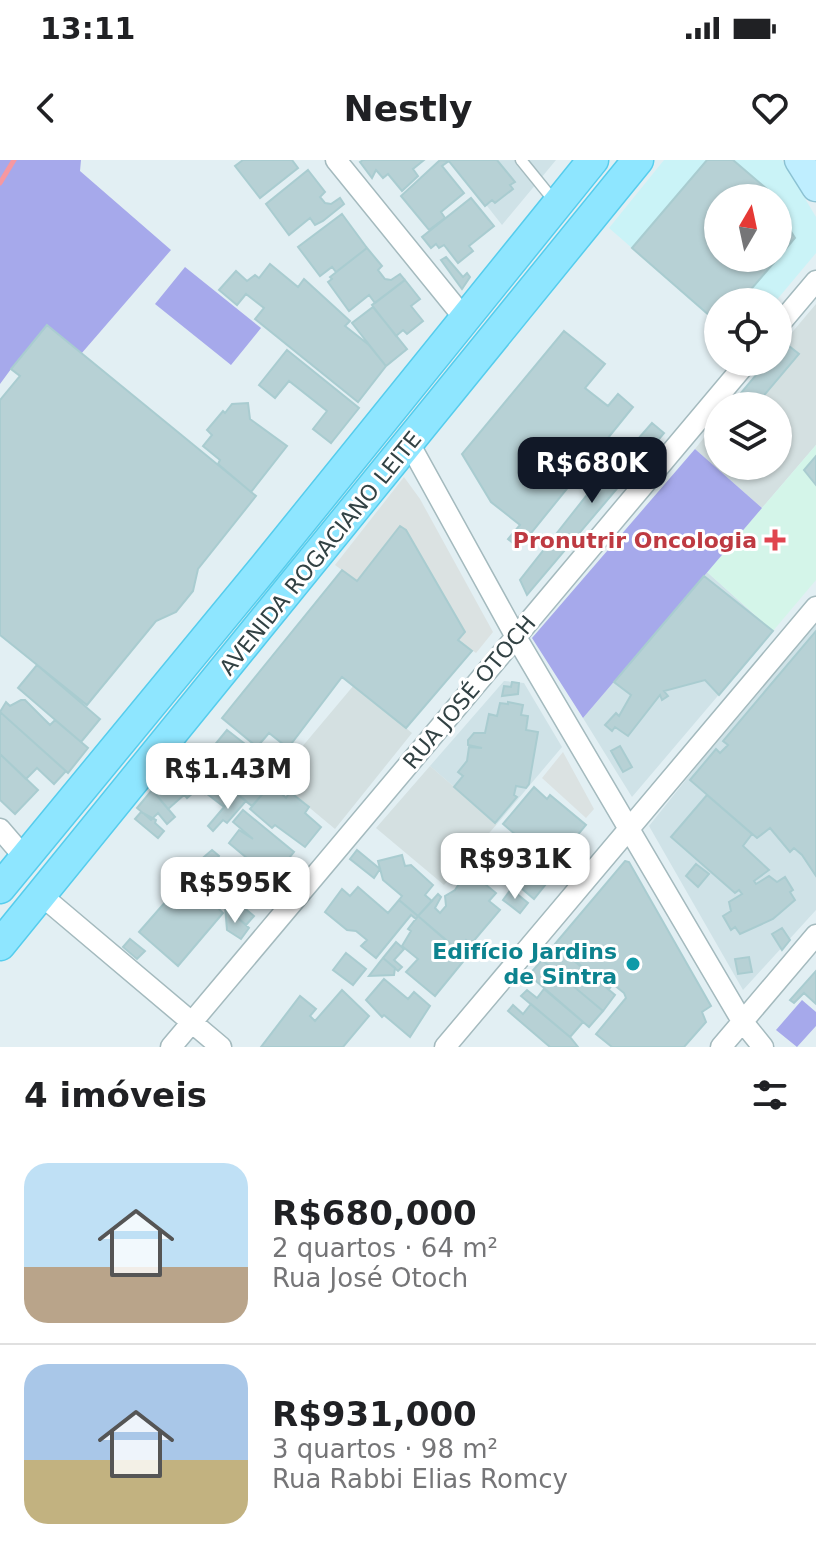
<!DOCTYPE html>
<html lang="pt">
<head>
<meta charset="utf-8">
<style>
	body { margin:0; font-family:"DejaVu Sans",sans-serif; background:#f6f6f6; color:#202124; height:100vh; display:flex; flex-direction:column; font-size:30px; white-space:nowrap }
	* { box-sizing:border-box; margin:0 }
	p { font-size:26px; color:#757577 }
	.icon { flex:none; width:44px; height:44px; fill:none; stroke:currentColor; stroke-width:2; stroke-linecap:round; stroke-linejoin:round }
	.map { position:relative; height:887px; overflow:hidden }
	.side { display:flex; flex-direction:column; background:#fff; flex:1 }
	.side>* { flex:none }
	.needle { width:52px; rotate:9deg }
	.buttons { position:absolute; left:704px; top:24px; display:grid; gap:16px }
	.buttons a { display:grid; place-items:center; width:88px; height:88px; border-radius:50%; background:#fff; box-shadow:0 2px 6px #0004; font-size:40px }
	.price { position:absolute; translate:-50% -68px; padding:0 18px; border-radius:16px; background:#fff; color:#222; font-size:26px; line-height:52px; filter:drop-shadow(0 2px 4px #0008) }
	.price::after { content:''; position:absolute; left:50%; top:48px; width:24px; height:18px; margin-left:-12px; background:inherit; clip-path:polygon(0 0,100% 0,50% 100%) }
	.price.current { background:#111827; color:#fff }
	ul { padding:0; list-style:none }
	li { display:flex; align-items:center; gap:24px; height:200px; padding:0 24px }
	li+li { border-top:2px solid #e0e0e0 }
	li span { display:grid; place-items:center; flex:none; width:224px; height:160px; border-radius:24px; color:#555 }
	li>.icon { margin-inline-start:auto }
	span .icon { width:96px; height:96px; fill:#fffc; stroke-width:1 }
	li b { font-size:34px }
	h2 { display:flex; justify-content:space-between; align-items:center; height:96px; padding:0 24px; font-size:34px }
	.status { display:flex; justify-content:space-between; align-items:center; height:56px; padding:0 40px; background:#fff; direction:ltr }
	.status svg { height:22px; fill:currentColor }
	header { display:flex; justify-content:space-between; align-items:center; height:104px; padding:0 24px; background:#fff; font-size:36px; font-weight:600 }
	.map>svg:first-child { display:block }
	.residential { fill:#cfe2e7 }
	.commercial { fill:#caf3f7; fill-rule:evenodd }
	.industrial { fill:#d4e0e1 }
	.medical { fill:#d4f5e9 }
	.green { fill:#a6a9eb }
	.parking { fill:#dbe2e2 }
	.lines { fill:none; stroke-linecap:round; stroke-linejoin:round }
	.stream { stroke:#f698a0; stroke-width:5 }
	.building { fill:#b7d1d5; stroke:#a9ccd0; stroke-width:2 }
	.lane-casing { stroke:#a4babe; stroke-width:13 }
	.street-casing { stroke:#a4babe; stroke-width:23 }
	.secondary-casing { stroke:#8bc2d3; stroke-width:31 }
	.primary-casing { stroke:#56cded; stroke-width:33 }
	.lane { stroke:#fff; stroke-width:10 }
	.street { stroke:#fff; stroke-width:20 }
	.secondary { stroke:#bfeeff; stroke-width:28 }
	.primary { stroke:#8ee6ff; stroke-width:30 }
	.health-dot { fill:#e0444e; stroke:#fff; stroke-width:3 }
	.culture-dot { fill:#0f9aa8; stroke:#fff; stroke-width:3 }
	.labels { text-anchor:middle; stroke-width:6; stroke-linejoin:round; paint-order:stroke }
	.health-label { font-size:22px; font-weight:bold; fill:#be3a42; stroke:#fff; text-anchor:end }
	.street-label { font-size:22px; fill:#324244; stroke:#fff }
	.culture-label { font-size:22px; font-weight:bold; fill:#0d838f; stroke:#fff; text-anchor:end }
</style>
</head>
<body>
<div class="status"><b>13:11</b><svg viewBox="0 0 49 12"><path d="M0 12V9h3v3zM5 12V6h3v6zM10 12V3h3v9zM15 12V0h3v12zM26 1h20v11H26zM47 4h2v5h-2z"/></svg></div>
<header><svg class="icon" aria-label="back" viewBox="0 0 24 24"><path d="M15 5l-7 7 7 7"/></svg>Nestly<svg class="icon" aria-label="heart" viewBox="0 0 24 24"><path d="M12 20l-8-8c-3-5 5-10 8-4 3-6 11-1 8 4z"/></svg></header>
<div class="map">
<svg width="816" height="887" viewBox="0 0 816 887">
	<rect width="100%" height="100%" fill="#e2eff3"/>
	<!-- residential -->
	<path class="residential" d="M451,0H556L502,65Z
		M707,412L773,471L632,637L583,558Z
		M816,457V750L743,830L649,666Z
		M504,521L524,523L562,587L497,664L430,606Z"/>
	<!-- commercial -->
	<path class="commercial" d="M664,0H782L816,57V93L775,142H718V163L609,68ZM718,38H778V98H718Z"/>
	<!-- industrial -->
	<path class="industrial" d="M816,144V285L762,348L695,289L718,260V306H778V246H730L778,202V189Z
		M354,525L412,573L335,669L275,619Z
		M430,606L497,664L444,725L376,668Z"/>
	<!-- medical -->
	<path class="medical" d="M816,285V420L773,471L707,412Z"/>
	<!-- green -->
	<path class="green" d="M0,0H81L80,11L171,90L81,194L11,209L0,224Z
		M185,107L261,168L231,205L155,144Z
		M695,289L762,348L583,558L532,478Z
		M802,840L816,852V866L797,887L776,870Z"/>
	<!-- parking -->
	<path class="parking" d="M404,317L420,339L493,472L476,493L458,480L465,472L406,370L400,366L357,421L335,405Z
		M563,592L594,649L586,658L542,618Z"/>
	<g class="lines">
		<!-- stream -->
		<path class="stream" d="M0,23L14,0"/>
	</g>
	<!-- building -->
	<path class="building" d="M243,0H292L298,8L260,38L235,6Z
		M363,0H424L413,9L418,16L402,31L388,14L383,18L376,10L372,18L360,2Z
		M440,0L449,1L442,6L464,33L441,52L445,58L429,70L401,36Z
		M448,0H497L515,22L510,25L513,29L495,43L492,40L485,46Z
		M707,0H733L767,29L770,38H718V98H778L740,142H718V163L632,88Z
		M308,10L325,32L320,37L325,43L331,44L340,38L344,44L323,61L315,65L310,58L289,75L266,44Z
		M471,38L494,66L469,86L473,91L458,103L444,85L439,88L436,84L431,88L422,77Z
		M778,51L795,78L778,98Z
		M342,54L367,88L336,112L332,107L320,116L298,87Z
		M367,88L382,106L378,110L385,119L391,120L400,114L405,120L375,143L369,135L349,151L328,122L332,119L330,117Z
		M446,97L463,117L467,113L470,117L462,129L441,100Z
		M270,104L298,127L304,119L350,161L345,166L369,185L386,206L358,242L255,159L264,148L246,134L237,145L219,130L236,111L247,121L255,115L259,118Z
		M405,120L420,139L411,146L423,161L407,174L403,170L396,176L372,145Z
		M373,147L407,189L386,206L352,163Z
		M47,165L256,336L198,409L193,431L176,452L156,461L87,545L0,475V240L20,216L11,209Z
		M564,171L605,204L585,228L608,246L618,234L633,247L519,388L508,379L520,365L491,342L462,294Z
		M784,182L799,194L755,246H730L767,202H778V189Z
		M287,190L359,248L331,283L313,269L327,251L289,221L275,238L259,225Z
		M248,243L250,259L287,286L251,332L218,304L220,300L203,286L212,275L207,270L223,251L225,253L232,244Z
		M652,263L664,273L527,435L520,420L627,284L631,287Z
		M816,296V325L804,310Z
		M400,366L406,370L465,472L458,480L472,491L406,568L342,517L288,588L269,573L257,587L222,558L342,410L357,421Z
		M704,416L773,471L719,535L705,520L664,531L668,536L662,540L660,535L628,576L615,567L612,571L605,565L616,553L619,556L631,535L614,522Z
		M816,471V716L802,695L794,688L790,692L770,668L757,678L690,620L716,589L720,593L728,585L723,581Z
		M37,505L100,559L81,582L18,528Z
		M512,522L519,523L518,534L502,536L504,526L511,527Z
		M21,540H25L50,565L55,560L88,588L68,613L0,552L6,542L10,546Z
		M508,542L523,545L521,555L528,556L526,570L538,572L529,624L526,628L516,626L514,635L517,637L495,663L454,627L463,616L458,612L467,601L469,587L482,588L468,585V580L474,573H485L489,554L497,556L500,543L508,544Z
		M0,552L66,611L54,624L37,608L26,619L0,594Z
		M227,570L267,601L270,597L284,609L252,646L199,604Z
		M620,586L632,607L623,612L611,591Z
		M0,594L38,630L15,654L0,640Z
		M176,601L200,627L187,638L168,615L176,609L173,605Z
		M209,613L218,619L205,634L198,625Z
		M168,616L184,635L168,649L153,631Z
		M218,619L236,633L224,647L206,633Z
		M275,619L287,629L283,635L286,638L290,632L309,647L305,653L321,667L305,687L275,665L272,668L250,649Z
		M534,627L547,639L550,635L586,665L550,708L539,699L541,696L503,664Z
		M152,630L175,657L167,664L158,653L151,660L137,648Z
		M236,633L246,641L227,663L223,660L213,671L208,666Z
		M707,635L752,674L743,686L769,710L754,721L756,724L769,716L777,722L785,717L793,730L790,732L795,740L788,746L773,759L740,774L735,767L731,770L723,756L731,751L729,742L742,734L739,730L735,733L671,677Z
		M243,650L294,692L272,719L229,683L239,670L253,679L233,662Z
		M141,652L156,660L155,663L164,671L158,678L135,659Z
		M514,681L554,714L534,739L521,728L517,734L506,724L510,719L494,705Z
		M480,683L485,687L488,683L496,690L484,706L470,694Z
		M212,690L219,696L208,711L198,702Z
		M357,690L380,709L374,718L350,699Z
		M402,695L405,706L411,705L433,725L425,735L432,741L418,756L399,740L402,736L383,720L378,701Z
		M474,698L489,710L483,719L468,706Z
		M625,701L629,702L711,846L702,852L706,862L684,887H612L596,874L626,838L624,833L613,824L609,829L555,784Z
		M696,704L709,714L698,727L686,716Z
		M468,710L496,733L489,741L500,750L471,784L466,780L458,790L418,756L438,734L441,737L435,748L440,753L446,746L445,736L455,730Z
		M182,723L195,734L199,729L223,753L178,806L139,772Z
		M358,727L388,753L399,740L418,756L416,759L411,755L376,798L361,786L367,780L356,771L347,770L325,752L342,729L350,736Z
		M511,729L528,743L520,753L503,740Z
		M229,735L254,756L246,765L222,744Z
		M225,746L249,768L241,779L227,770Z
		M418,756L466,798L435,836L406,812L418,799L402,786L411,771L408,769Z
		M782,768L790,780L782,790L772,774Z
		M130,779L145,791L137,799L123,787Z
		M396,782L404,789L394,800L402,807L398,811L383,798Z
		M555,785L615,835L603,851L542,800Z
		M346,793L366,809L353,825L333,810Z
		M749,797L752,812L738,814L735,799Z
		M383,798L395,808L394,815L369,816Z
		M542,800L603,851L589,867L529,815Z
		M816,811V844L804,833L794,843L790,840Z
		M384,819L408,839L414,832L430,846L410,877L384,855L382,857L366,840Z
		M544,829L583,862L570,877L521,836L527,830L537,838Z
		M342,830L369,856L343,887H261L300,836L316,849L310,856L315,861Z
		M531,844L570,877L578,887H550L508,851L513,845L523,854Z"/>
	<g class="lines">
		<!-- lane casing -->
		<g class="lane-casing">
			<path id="lane" d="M521,0L555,42"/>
		</g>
		<!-- street casing -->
		<g class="street-casing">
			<path id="street" d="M336,0L465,159
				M778,166L816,121
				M409,283L516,477L742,861L763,887
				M0,669L25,698
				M41,735L221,887
				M171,887L747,202
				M445,887L816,447
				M721,887L816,775"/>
		</g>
		<!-- secondary casing -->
		<g class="secondary-casing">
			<path id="secondary" d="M799,0L816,27"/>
		</g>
		<!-- primary casing -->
		<g class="primary-casing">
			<path id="primary" d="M0,728L266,405L593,0
				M0,785L638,0"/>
		</g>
		<!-- lane -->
		<use href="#lane" class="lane"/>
		<!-- street -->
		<use href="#street" class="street"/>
		<!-- secondary -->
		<use href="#secondary" class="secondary"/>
		<!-- primary -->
		<use href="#primary" class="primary"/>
	</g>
	<!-- markers -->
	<path class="health-dot" d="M771 368h8v8h8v8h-8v8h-8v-8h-8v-8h8z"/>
	<circle class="culture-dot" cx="633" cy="804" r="8"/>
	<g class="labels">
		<!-- health labels -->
		<g class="health-label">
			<text x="757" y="388">Pronutrir Oncologia</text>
		</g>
		<!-- street labels -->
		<g class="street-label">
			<text transform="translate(320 393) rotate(-51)" y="8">AVENIDA ROGACIANO LEITE</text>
			<text transform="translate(469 532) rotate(-50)" y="8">RUA JOSÉ OTOCH</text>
		</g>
		<!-- culture labels -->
		<g class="culture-label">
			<text x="617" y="799">Edifício Jardins<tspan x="617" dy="25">de Sintra</tspan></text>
		</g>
	</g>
</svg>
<div class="buttons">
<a><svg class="needle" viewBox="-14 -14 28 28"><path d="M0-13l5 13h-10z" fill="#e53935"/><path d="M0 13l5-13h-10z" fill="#757577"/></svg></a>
<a><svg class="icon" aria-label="locate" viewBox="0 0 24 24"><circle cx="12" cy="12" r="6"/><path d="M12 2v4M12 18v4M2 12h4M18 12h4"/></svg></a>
<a><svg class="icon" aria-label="layers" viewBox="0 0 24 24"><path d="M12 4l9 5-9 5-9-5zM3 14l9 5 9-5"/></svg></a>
</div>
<b class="price current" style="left:592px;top:345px">R$680K</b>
<b class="price" style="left:228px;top:651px">R$1.43M</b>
<b class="price" style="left:515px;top:741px">R$931K</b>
<b class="price" style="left:235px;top:765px">R$595K</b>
</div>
<section class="side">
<h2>4 imóveis<svg class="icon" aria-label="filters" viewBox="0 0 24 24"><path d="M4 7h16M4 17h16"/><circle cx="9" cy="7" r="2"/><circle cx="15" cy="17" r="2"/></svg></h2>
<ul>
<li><span style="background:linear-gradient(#bfe0f5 65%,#b9a48a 0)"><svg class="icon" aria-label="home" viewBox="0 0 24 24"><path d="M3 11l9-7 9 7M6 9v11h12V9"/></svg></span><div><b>R$680,000</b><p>2 quartos · 64 m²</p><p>Rua José Otoch</p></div></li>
<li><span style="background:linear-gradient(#a9c7e8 60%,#c2b280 0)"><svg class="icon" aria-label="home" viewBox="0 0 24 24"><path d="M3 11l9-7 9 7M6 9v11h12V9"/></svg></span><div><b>R$931,000</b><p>3 quartos · 98 m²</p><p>Rua Rabbi Elias Romcy</p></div></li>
</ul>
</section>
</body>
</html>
